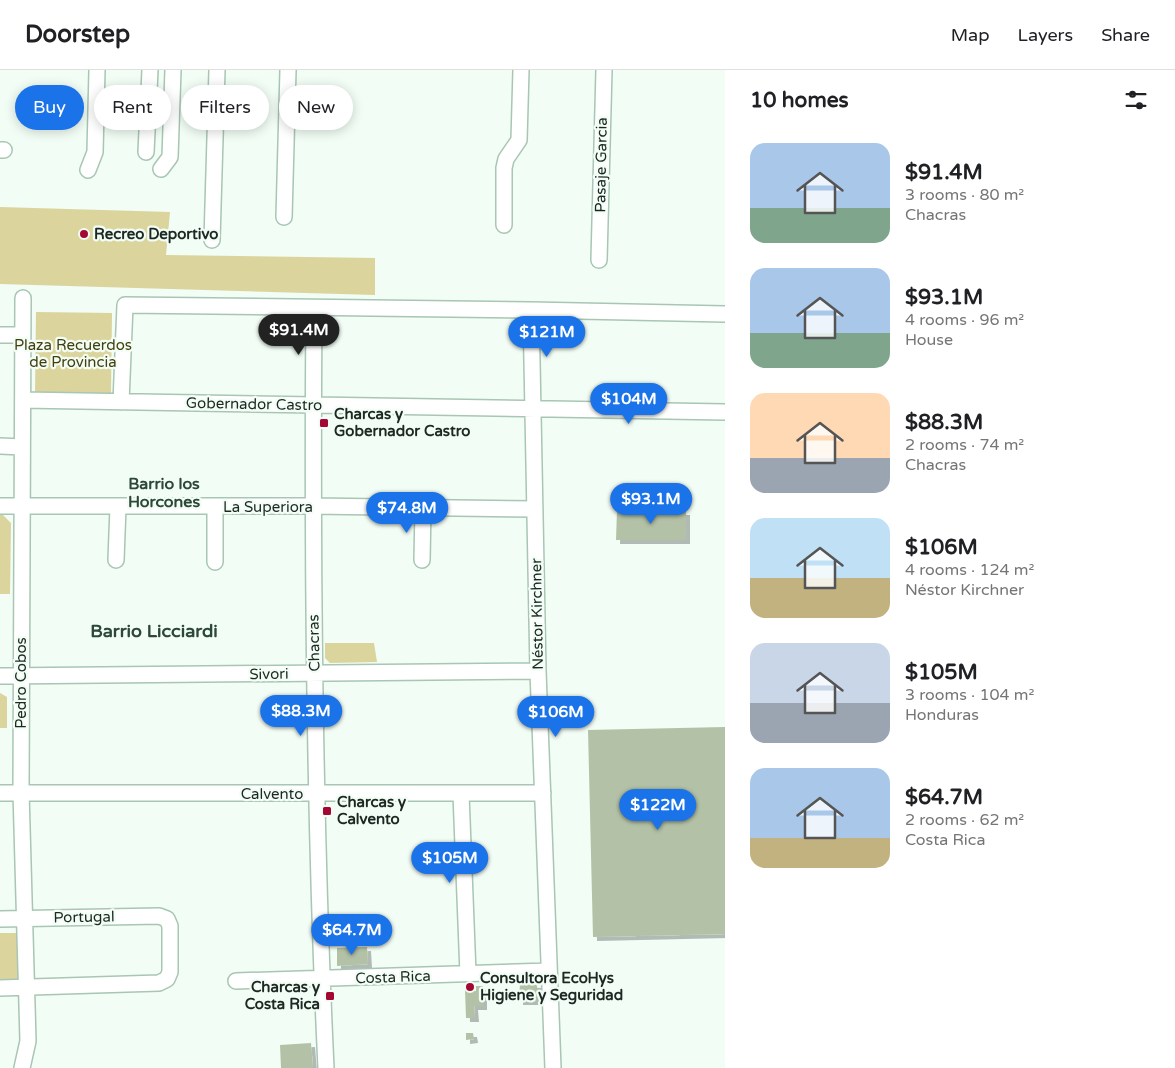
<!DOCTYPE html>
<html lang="en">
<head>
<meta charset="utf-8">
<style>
	body { margin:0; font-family:"Varela Round",sans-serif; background:#f2f2f2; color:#202124; height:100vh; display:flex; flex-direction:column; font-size:19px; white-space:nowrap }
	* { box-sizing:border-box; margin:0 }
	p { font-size:16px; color:#757577 }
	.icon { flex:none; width:28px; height:28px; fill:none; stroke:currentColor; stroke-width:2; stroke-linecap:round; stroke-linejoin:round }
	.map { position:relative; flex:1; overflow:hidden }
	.sheet { display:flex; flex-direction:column; background:#fff; width:450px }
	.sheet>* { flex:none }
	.guide { position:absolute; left:15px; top:15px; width:475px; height:45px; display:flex; gap:10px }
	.price { position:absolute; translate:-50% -42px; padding:0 11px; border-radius:18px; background:#1a73e8; color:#fff; font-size:16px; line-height:32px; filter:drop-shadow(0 1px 2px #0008) }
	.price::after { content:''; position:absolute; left:50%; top:30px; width:15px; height:11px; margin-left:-8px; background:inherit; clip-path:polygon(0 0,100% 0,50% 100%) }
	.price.current { background:#222; color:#fff }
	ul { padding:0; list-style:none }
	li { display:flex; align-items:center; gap:15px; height:125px; padding:0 25px }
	li span { display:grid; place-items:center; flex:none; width:140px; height:100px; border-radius:15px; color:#555 }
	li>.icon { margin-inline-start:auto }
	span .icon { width:60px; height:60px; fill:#fffc; stroke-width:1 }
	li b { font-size:21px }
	h2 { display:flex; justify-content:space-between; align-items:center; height:60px; padding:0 25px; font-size:21px }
	.tag { padding:0 18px; border-radius:22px; background:#fff; box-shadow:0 2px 12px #0003; font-size:18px; line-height:45px }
	.tag.current { background:#1a73e8; color:#fff }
	header { display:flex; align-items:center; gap:30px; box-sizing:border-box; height:70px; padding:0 25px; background:#fff; border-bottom:1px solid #e0e0e0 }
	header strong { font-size:24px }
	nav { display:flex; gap:28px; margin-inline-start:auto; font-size:18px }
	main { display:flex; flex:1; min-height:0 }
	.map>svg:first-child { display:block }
	.green { fill:#dbd49c }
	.building { fill:#b3c2a6; filter:url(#shadow) }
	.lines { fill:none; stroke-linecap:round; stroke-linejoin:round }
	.minor-casing { stroke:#a8c6b3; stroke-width:18 }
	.minor { stroke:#fff; stroke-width:15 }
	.poi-dot { fill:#a40732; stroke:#f1fdf5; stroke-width:2 }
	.labels { text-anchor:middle; stroke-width:4.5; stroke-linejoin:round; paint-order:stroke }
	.street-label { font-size:15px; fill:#1c2821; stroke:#f1fdf5 }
	.poi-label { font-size:15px; font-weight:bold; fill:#1c2821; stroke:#f1fdf5; text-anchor:start }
	.park-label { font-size:15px; fill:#443e0d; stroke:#f1fdf5 }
	.neighbourhood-label { font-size:16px; font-weight:bold; fill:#2d4738; stroke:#f1fdf5 }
	.quarter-label { font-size:18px; font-weight:bold; fill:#2d4738; stroke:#f1fdf5 }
</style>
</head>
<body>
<header>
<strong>Doorstep</strong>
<nav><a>Map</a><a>Layers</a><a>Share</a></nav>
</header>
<main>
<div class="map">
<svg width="725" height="998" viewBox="0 0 725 998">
	<defs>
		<filter id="shadow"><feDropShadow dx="4" dy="4" stdDeviation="0" flood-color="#0004"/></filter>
	</defs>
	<rect width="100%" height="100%" fill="#f1fdf5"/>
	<!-- green -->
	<path class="green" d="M0,137L170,142L166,185L375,188V225L0,214Z
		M36,242L112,243L111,325L35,324Z
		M0,442L11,453L10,524H0Z
		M325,573H374L377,592L330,593L325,588Z
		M0,623L7,627V658H0Z
		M0,863H17L19,914H0Z"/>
	<!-- building -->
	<path class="building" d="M617,440L686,441V470H616Z
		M725,657V864L593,867L588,660Z
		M367,877L368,894L337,896V878Z
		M520,913L537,914V931H519Z
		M476,916H483V936H474L475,948H466L465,920L476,921Z
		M466,963H473L474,969L466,970Z
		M311,973L313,998H281L280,975Z"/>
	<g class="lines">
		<!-- minor casing -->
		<g class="minor-casing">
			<path id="minor" d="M0,80H4
				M146,82L150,0
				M161,99L170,87L173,0
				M88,100L95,82L97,0
				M284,147L288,0
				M504,155V98L506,89L519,70L521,0
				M212,170L217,0
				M599,190L604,0
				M314,238C312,491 314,745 326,998
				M531,240L538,601L553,998
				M0,265H22
				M23,330L725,342
				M121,332L125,235L531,240L725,244
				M0,376L22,377
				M0,436H313L535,439
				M215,437V492
				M116,490L118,437
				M422,490L423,437
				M0,606L538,601
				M0,723H543
				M461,724L468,904
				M0,849L159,846L167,849L170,856V902L167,909L159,913L0,918
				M236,911L549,901
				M22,998L28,971L21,722L23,228"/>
		</g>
		<!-- minor -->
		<use href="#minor" class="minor"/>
	</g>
	<!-- markers -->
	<g class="poi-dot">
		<circle cx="84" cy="164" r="5"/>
		<rect x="319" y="348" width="10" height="10" rx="2.5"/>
		<rect x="322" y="736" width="10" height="10" rx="2.5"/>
		<circle cx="470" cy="917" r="5"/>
		<rect x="325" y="921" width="10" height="10" rx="2.5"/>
	</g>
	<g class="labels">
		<!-- street labels -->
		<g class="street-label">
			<text transform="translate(601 95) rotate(-89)" y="5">Pasaje Garcia</text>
			<text transform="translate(254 334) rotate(1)" y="5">Gobernador Castro</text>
			<text x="268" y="442">La Superiora</text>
			<text transform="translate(537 544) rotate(-91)" y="5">Néstor Kirchner</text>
			<text transform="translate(314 573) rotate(-91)" y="5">Chacras</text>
			<text transform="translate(269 604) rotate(-1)" y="5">Sivori</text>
			<text transform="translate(21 613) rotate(-90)" y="5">Pedro Cobos</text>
			<text x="272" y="729">Calvento</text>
			<text transform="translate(84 847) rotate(-1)" y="5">Portugal</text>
			<text transform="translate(393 907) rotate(-2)" y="5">Costa Rica</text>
		</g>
		<!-- poi labels -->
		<g class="poi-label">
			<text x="94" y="169">Recreo Deportivo</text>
			<text x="334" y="349">Charcas y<tspan x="334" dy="17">Gobernador Castro</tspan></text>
			<text x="337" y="737">Charcas y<tspan x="337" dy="17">Calvento</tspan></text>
			<text x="480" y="913">Consultora EcoHys<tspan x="480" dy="17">Higiene y Seguridad</tspan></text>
			<text x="320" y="922" text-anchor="end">Charcas y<tspan x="320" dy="17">Costa Rica</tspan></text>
		</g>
		<!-- park labels -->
		<g class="park-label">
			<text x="73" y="280">Plaza Recuerdos<tspan x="73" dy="17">de Provincia</tspan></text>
		</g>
		<!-- neighbourhood labels -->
		<g class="neighbourhood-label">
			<text x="164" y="419">Barrio los<tspan x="164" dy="18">Horcones</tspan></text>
		</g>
		<!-- quarter labels -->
		<g class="quarter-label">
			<text x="154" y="567">Barrio Licciardi</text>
		</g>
	</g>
</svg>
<b class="price current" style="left:299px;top:286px">$91.4M</b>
<b class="price" style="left:547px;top:288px">$121M</b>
<b class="price" style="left:629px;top:355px">$104M</b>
<b class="price" style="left:651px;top:455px">$93.1M</b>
<b class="price" style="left:407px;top:464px">$74.8M</b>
<b class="price" style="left:301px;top:667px">$88.3M</b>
<b class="price" style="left:556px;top:668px">$106M</b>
<b class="price" style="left:658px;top:761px">$122M</b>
<b class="price" style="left:450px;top:814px">$105M</b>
<b class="price" style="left:352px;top:886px">$64.7M</b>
<div class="guide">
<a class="tag current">Buy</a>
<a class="tag">Rent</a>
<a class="tag">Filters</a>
<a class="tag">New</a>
</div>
</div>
<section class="sheet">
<h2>10 homes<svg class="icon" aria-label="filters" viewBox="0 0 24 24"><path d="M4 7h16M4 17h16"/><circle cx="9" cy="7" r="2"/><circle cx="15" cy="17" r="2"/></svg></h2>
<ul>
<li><span style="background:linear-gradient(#a9c7e8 65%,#7fa58c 0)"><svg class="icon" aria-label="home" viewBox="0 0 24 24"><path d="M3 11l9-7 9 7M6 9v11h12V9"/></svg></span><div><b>$91.4M</b><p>3 rooms · 80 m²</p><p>Chacras</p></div></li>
<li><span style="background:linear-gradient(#a9c7e8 65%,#7fa58c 0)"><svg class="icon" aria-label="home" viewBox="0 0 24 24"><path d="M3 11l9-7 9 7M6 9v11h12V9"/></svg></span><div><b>$93.1M</b><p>4 rooms · 96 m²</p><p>House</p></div></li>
<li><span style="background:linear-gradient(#ffd9b3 65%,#9aa5b1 0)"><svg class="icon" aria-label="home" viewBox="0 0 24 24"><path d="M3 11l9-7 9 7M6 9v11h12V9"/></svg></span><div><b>$88.3M</b><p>2 rooms · 74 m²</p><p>Chacras</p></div></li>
<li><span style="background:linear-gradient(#bfe0f5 60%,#c2b280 0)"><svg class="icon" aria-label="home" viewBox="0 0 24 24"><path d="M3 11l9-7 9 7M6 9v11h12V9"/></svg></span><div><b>$106M</b><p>4 rooms · 124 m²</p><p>Néstor Kirchner</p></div></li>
<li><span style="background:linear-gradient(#c9d6e8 60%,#9aa5b1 0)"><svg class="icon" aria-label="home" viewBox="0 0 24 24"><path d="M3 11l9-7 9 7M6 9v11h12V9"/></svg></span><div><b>$105M</b><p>3 rooms · 104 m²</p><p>Honduras</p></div></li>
<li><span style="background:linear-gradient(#a9c7e8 70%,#c2b280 0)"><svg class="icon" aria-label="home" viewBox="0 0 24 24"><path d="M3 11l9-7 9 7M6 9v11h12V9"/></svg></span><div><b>$64.7M</b><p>2 rooms · 62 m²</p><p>Costa Rica</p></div></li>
</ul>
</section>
</main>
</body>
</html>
